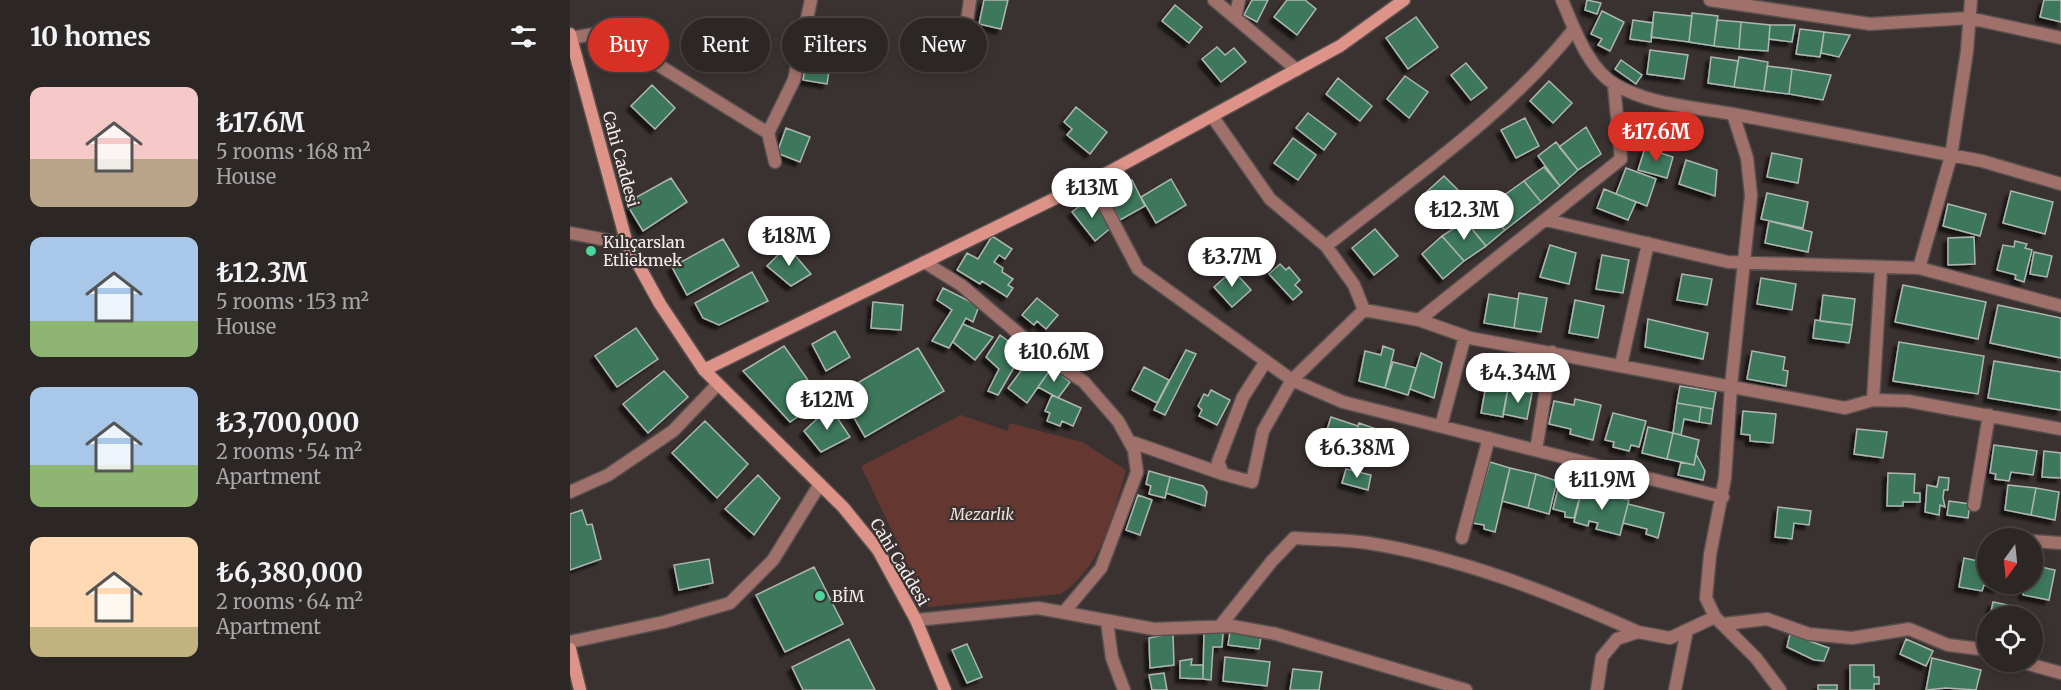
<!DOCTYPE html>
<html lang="en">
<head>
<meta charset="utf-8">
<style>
	body { margin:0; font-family:Merriweather,serif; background:#342e2d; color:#f1f3f6; height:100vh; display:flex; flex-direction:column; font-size:22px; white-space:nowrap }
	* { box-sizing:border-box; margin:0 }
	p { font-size:20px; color:#a6a5a7 }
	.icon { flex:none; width:33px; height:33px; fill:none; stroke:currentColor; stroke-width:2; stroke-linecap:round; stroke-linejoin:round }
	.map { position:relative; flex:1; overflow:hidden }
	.drawer { display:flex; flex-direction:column; background:#2c2625; width:570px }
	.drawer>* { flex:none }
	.banner { position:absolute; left:18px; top:18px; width:570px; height:54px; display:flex; gap:12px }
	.needle { width:39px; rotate:195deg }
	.fabs { position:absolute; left:1407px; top:528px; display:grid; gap:12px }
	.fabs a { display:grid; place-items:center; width:66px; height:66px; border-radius:50%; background:#2c2625; box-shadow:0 3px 9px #0003,0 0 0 2px #484342; font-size:30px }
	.price { position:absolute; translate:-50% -51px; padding:0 14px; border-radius:21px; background:#fff; color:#222; font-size:20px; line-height:39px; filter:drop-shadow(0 2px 3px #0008) }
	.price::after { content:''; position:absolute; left:50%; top:36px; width:18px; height:14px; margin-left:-9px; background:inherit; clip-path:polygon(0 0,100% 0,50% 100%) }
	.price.active { background:#d93025; color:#fff }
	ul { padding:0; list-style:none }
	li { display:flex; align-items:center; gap:18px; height:150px; padding:0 30px }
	li span { display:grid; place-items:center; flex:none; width:168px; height:120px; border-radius:12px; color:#555 }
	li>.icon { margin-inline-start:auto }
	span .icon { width:72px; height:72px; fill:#fffc; stroke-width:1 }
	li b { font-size:26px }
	h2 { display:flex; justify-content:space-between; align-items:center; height:72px; padding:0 30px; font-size:26px }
	.chip { padding:0 21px; border-radius:27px; background:#2c2625; box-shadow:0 3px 9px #0003,0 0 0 2px #484342; font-size:21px; line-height:54px }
	.chip.active { background:#d93025; color:#fff }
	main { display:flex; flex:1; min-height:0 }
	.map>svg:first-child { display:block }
	.green { fill:#643731 }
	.building { fill:#3c775c; stroke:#aeb6b2; stroke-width:1.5; filter:url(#shadow) }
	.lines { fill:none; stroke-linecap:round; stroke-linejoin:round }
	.street-casing { stroke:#58504f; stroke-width:15 }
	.secondary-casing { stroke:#58504f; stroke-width:15 }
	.street { stroke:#a0716a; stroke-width:12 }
	.secondary { stroke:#dd9387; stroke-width:12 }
	.poi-dot { fill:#4bd49b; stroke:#3a3231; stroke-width:2 }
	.labels { text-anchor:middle; stroke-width:4.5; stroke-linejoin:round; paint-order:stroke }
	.street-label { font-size:16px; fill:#f3eeed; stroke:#3a3231 }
	.poi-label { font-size:16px; fill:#f3eeed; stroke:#3a3231; text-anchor:start }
	.park-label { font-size:16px; font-style:italic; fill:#f2e0dc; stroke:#3a3231 }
</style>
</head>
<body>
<main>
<section class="drawer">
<h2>10 homes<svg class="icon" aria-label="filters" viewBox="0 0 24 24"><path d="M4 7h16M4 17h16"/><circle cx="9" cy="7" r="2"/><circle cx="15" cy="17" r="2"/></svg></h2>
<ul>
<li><span style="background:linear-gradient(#f6c9c9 60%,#b9a48a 0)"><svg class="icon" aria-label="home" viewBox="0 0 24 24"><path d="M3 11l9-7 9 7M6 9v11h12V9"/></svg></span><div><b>₺17.6M</b><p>5 rooms · 168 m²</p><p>House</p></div></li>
<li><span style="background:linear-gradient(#a9c7e8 70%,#8fb573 0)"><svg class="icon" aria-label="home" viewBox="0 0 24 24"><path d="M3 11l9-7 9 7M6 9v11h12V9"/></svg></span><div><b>₺12.3M</b><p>5 rooms · 153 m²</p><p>House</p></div></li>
<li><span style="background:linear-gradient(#a9c7e8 65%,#8fb573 0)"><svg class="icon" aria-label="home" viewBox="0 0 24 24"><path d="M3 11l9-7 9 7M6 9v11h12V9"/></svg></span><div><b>₺3,700,000</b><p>2 rooms · 54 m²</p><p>Apartment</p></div></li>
<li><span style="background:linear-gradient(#ffd9b3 75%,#c2b280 0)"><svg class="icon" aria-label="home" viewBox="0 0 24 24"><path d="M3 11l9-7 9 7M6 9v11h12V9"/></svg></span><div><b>₺6,380,000</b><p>2 rooms · 64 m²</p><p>Apartment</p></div></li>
</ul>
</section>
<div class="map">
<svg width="1491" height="690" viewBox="0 0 1491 690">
	<defs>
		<filter id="shadow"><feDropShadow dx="-4.5" dy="4.5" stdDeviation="1.5" flood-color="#0009"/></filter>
	</defs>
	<rect width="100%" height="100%" fill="#3a3231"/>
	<!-- green -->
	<path class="green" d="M391,415L438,431L439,423L512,442L556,470C543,515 532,567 491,594L358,607L291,466Z"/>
	<!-- building -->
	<path class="building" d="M414,0H438L431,29L409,24Z
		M682,0H698L687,22L674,15Z
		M717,0H735L746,9L727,35L704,17Z
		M1017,0L1031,3L1027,14L1015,10Z
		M1474,0H1491V22L1470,17Z
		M605,5L632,27L619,43L592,21Z
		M1032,11L1054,22L1040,51L1028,45L1032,39L1021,34Z
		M1084,12L1122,16L1119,42L1081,37Z
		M1122,13L1148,16L1144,46L1119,42Z
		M846,17L868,47L838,69L816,38Z
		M1063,20L1083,23L1081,42L1060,39Z
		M1147,20L1171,22L1169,49L1144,46Z
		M1171,22L1200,25L1198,51L1169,49Z
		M1200,25H1225L1222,42L1199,39Z
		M1230,29L1254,32L1250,57L1226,54Z
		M1254,32L1280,35L1269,57L1251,53Z
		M647,47L655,55L664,48L676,62L651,82L632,59Z
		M1080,50L1118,55L1114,79L1077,74Z
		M1141,57L1168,61L1164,87L1138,83Z
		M1169,57L1198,62L1194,91L1164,87Z
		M1051,60L1072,75L1066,84L1045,69Z
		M236,61L260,65L257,84L233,80Z
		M896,63L917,88L901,100L881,75Z
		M1197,66L1222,69L1219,94L1194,91Z
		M1222,69L1261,75L1253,100L1219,94Z
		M835,76L858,92L839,118L817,99Z
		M768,78L802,106L790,121L756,94Z
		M979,81L1002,103L983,123L960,101Z
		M82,85L105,108L85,129L61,106Z
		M506,107L537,132L520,154L497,135L502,129L494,122Z
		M738,113L766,134L754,150L726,128Z
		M955,118L969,146L946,158L931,130Z
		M1016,127L1031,154L1008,170L989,147Z
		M216,128L240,137L230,162L207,153Z
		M723,138L746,155L728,180L704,163Z
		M986,142L1008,170L990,186L968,156Z
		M1075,148L1103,157L1097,178L1068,170Z
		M1202,153L1232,159L1228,183L1197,177Z
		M1116,160L1147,170L1145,196L1109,184Z
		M974,167L990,186L971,202L954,181Z
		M1056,168L1086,179L1077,206L1046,194Z
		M874,176L898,200L876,221L852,196Z
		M101,178L117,202L73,231L56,203Z
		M601,179L616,205L586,223L571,197Z
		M562,180L575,206L550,220L542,206L553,201L546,188Z
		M954,181L971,202L935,230L915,209Z
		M1034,189L1066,202L1058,220L1027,208Z
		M1441,191L1483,202L1475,234L1433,223Z
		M1197,193L1238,202L1233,228L1191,219Z
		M520,198L542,227L525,241L502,212Z
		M1378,204L1416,214L1410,236L1373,226Z
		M915,209L935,230L916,246L899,225Z
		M895,221L916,246L894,261L872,236Z
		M1199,221L1242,232L1238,252L1195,243Z
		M805,229L828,256L804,275L782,248Z
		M422,236L442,249L435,259L429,255L424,262L433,268L432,272L443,279L438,285L443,288L437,297L412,281L410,284L387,270L397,253L408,259Z
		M872,236L894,261L873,279L852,254Z
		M1404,237L1405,264L1378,265V238Z
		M153,239L169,266L117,295L102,267Z
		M1445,241L1457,244L1455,248L1462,250L1454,282L1445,279L1446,275L1427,270L1433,245L1444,247Z
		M980,245L1006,253L999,284L970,277Z
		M217,246L241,274L221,286L197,266Z
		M1464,252L1482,256L1477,277L1460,274Z
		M1032,255L1059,260L1053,293L1026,289Z
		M710,264L716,270L719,267L730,280L725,285L732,292L723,300L699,274Z
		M663,270L681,290L662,307L644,287Z
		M182,272L198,301L149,325L133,318L125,303Z
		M1112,274L1142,279L1137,305L1107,300Z
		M1191,278L1226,284L1222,310L1187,304Z
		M1333,285L1416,302L1408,339L1325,322Z
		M373,288L409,306L403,322L396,318L379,348L362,341L382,310L367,300Z
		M949,293L977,298L971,332L944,328Z
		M919,294L948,299L944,328L914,323Z
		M1253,295L1285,299L1282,325L1250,321Z
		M467,298L488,315L476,329L467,321L464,325L452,315Z
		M1005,300L1034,306L1028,338L999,333Z
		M303,302L333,305L331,330L301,328Z
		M1428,305L1491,318V358L1420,343Z
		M1078,319L1138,333L1133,359L1075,347Z
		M1245,320L1282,325L1279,343L1243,338Z
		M393,324L423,337L405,360L383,342Z
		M66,328L88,359L47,387L25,356Z
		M265,331L280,357L256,371L242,344Z
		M430,335L453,352L428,395L418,391L429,369L416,357Z
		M1329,342L1414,356L1408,394L1323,381Z
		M214,346L252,400L220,422L173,371Z
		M813,346L824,350L815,388L789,381L795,351L811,355Z
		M348,348L374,391L295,437L270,393Z
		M616,350L626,354L595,415L584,410Z
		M1182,351L1215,357L1213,370L1218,371L1216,386L1177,379Z
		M851,353L872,363L864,398L840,389Z
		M463,355L482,367L457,403L438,388Z
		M945,358L954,360L952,370L943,369Z
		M1424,361L1491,372V410L1418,398Z
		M823,362L846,368L838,395L815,388Z
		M482,367L500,382L488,398L468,387Z
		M574,367L599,380L587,403L562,390Z
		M94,371L118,397L78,433L53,404Z
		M918,374L940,378L933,417L911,413Z
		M1110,386L1146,392L1143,409L1107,403Z
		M938,388L962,393L957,419L933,414Z
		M641,390L660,400L647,425L629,416L632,410L628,406L634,394L638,396Z
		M482,395L511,408L503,426L492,421L490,426L477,421L480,413L475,411Z
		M1005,399L1031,405L1023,440L1000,434L1001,429L979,424L984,401L1004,405Z
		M1107,403L1131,407L1129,422L1114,419L1111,435L1103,433Z
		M260,407L280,437L251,452L234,431Z
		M1131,407L1143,409L1141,424L1129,422Z
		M1173,411L1206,414L1203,443L1180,441V435L1171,434Z
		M1043,413L1076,421L1069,447L1061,445L1059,451L1043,447L1044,442L1035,440Z
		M761,417L788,426L779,458L751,449Z
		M135,421L178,464L147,498L102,453Z
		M789,423L812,431L808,456L781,449Z
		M1078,427L1103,433L1097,459L1072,453Z
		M1287,429L1317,432L1313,458L1284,454Z
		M1103,433L1129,440L1124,465L1097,459Z
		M1424,445L1467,451L1463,475L1441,472L1439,481L1425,479L1426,474L1420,473Z
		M1474,451L1491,453V478L1472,477Z
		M1126,454L1135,471L1133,480L1108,475L1111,462L1124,465Z
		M920,462L940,468L925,532L914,529V525L902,523Z
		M940,468L966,474L958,508L932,501Z
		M776,469L801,475L798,490L772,483Z
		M579,471L600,477L595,498L579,494L581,486L576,484Z
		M1318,473L1345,474L1344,493H1350V502H1333V506H1317Z
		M966,474L987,481L979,514L958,508Z
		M188,475L210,498L184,535L155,509Z
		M600,477L633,486L637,492L635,506L596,493Z
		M1369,477L1379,478L1378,490H1374L1373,498L1375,507L1370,505L1369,515L1355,512L1357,485L1367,487Z
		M990,481L1012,488L1004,518L995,517V512L983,509Z
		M1438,485L1466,488L1461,515L1435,510Z
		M1466,488L1489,492L1485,520L1461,515Z
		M1012,489L1059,500L1050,535L1026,529L1028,523L1019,521L1018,526L1004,522Z
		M568,495L582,500L570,535L556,530Z
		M1379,501L1400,504L1398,518L1377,515Z
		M1058,504L1094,513L1088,538L1076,534L1077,529L1053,523Z
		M1208,507L1241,511L1239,525L1224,523L1222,539L1205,537Z
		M12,510L17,525L22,524L31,559L0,570V514Z
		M1394,558L1418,563V584H1429L1428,588L1414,585L1412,591L1389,587Z
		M139,559L143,583L109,590L104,565Z
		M1462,565L1485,570L1479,600L1453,595L1455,584H1462Z
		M244,567L273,624L215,652L186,595Z
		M1423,602L1448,607L1446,616H1420Z
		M1462,628L1471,630L1466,653L1462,652Z
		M634,631L653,633L652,647H643L641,680L633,679Z
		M660,632L691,637L689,649L658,645Z
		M603,633L604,665L580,668L579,638Z
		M1220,634L1259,648L1254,661L1244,660L1217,647Z
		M279,639L305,690H233L222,667Z
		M1336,639L1363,651L1356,666L1330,654Z
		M397,644L412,677L397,683L382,650Z
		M655,657L700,662L697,686L653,681Z
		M1362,658L1411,670L1406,690L1376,688L1356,690Z
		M622,659L621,665H633V679L610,678V661Z
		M1280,665H1304V677H1309V684H1304V690H1280Z
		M723,669L752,672L749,690H720Z
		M594,673L597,690H582L579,675Z
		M1248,685H1267V690H1248Z"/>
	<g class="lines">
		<!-- street casing -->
		<g class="street-casing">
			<path id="street" d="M644,0L727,70
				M992,0C1004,28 1018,69 1046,85C1080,105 1125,107 1163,114L1177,158L1181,195L1161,386L1155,478L1140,555L1136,598L1145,617L1186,658L1210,690
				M1140,0L1300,24L1399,18L1491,38
				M665,18L669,0
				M1,38L35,32L198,133L224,80L241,0
				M393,48L400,0
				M1163,114L1412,161L1491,184
				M642,116L700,199L756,246L784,285L794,310
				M198,133L205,162
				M521,180L568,269L722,380L773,402L1153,497
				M976,220L1158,262L1349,268L1491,306
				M0,233L57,244
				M756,246C842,178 936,115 1004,29
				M354,262L391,285L468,350L514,382L548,421L564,450L567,472L531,568L494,612
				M1349,268L1381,156L1397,51L1401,0
				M849,320L1051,159L1044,85
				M696,361L673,397L648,462L653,474L682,482L693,431L722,380L794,310L849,320L900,338L1275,408L1303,400L1338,401L1491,429
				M1051,365L1078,243
				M1303,400L1311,269
				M871,426L895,336
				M559,441L653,474
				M966,450L982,352
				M0,492L38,475L103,431L148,384
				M1404,505L1419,415
				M892,538L919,438
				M1433,538H1439
				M1462,541L1491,543
				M346,620L468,608L584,629L662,626L706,634L896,690
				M537,622L542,658L554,690
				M1154,624L1197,619L1239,634L1282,638L1339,629L1378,645L1418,650
				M650,626L702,561L724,538C749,540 774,539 798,543C892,558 981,593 1068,632
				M0,642L94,622L160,603L203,560L250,484
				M1451,662L1491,673
				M1027,690L1032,657L1047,639L1068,632L1100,638L1145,617
				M1105,690L1117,630"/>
		</g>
		<!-- secondary casing -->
		<g class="secondary-casing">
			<path id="secondary" d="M0,34L57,244L90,304L134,370L273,507L308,550L346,620L375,690
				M134,370L539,172L770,46L834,0
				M0,649L10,690"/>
		</g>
		<!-- street -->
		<use href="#street" class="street"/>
		<!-- secondary -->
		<use href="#secondary" class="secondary"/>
	</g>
	<!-- markers -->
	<g class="poi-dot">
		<circle cx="21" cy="251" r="6"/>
		<circle cx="250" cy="596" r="6"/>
	</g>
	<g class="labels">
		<!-- street labels -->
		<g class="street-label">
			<text transform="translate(51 159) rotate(75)" y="6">Cahi Caddesi</text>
			<text transform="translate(330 562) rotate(59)" y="6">Cahi Caddesi</text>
		</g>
		<!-- poi labels -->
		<g class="poi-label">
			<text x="33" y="248">Kılıçarslan<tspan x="33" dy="18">Etliekmek</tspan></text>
			<text x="262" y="602">BİM</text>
		</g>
		<!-- park labels -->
		<g class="park-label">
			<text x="412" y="520">Mezarlık</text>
		</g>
	</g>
</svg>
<div class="fabs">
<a><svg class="needle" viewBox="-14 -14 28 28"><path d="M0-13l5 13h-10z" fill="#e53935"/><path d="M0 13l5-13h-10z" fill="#a6a5a7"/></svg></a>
<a><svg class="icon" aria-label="locate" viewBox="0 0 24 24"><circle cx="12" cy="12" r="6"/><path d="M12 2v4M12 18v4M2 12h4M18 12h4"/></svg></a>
</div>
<b class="price active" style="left:1086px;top:163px">₺17.6M</b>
<b class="price" style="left:522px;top:219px">₺13M</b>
<b class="price" style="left:894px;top:241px">₺12.3M</b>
<b class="price" style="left:219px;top:267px">₺18M</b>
<b class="price" style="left:662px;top:288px">₺3.7M</b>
<b class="price" style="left:484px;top:383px">₺10.6M</b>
<b class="price" style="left:948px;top:404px">₺4.34M</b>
<b class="price" style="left:257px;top:431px">₺12M</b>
<b class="price" style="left:787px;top:479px">₺6.38M</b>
<b class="price" style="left:1032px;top:511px">₺11.9M</b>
<div class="banner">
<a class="chip active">Buy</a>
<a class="chip">Rent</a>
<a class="chip">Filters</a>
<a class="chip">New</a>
</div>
</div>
</main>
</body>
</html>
